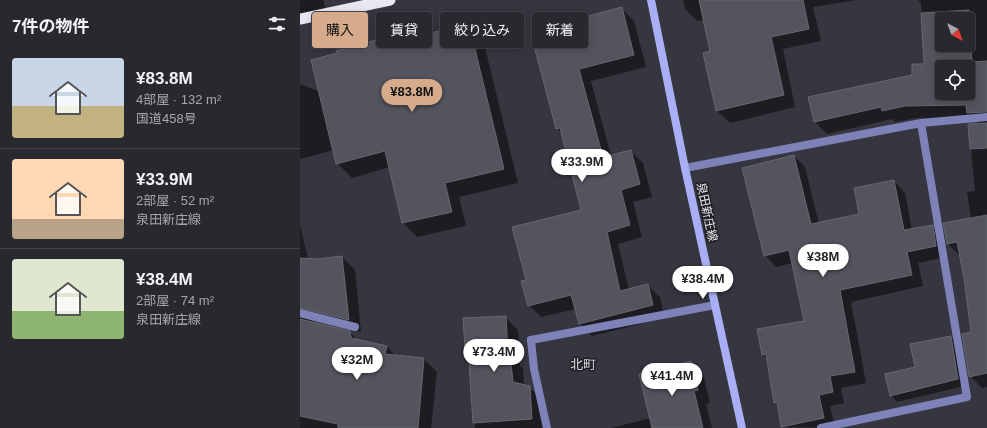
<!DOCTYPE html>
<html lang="ja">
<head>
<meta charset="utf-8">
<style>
	body { margin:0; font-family:Helvetica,"Noto Sans JP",sans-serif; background:#34343b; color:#f1f3f6; height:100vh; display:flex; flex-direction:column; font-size:15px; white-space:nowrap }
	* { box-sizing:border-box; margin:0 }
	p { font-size:13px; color:#a5a6aa }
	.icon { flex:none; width:22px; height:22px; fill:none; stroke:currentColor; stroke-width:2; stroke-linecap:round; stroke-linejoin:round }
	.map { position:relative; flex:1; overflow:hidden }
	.details { display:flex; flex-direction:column; background:#28282f; width:300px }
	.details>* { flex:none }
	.top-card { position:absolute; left:12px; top:12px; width:380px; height:36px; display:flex; gap:8px }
	.needle { width:26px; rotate:139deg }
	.controls { position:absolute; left:635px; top:12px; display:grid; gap:8px }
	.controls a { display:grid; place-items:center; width:40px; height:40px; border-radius:4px; background:#28282f; box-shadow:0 2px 10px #0003,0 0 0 1px #44444b; font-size:20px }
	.price { position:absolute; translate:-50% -34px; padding:0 9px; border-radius:14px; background:#fff; color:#222; font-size:13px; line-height:26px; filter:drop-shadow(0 1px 2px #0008) }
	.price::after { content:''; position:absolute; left:50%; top:24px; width:12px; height:9px; margin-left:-6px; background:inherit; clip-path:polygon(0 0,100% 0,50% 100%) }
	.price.selected { background:#d6ab8b; color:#111 }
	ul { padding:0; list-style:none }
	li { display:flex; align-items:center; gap:12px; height:100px; padding:0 12px }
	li+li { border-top:1px solid #44444b }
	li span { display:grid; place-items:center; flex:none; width:112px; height:80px; border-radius:4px; color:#555 }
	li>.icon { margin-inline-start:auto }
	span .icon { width:48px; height:48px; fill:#fffc; stroke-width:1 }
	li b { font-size:17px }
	h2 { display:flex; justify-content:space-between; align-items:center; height:48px; padding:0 12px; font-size:17px }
	.tag { padding:0 14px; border-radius:4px; background:#28282f; box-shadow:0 2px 10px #0003,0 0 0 1px #44444b; font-size:14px; line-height:36px }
	.tag.selected { background:#d6ab8b; color:#111 }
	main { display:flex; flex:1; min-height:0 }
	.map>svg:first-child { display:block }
	.shadow { fill:#0007; fill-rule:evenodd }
	.building { fill:#53545d; stroke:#666871; fill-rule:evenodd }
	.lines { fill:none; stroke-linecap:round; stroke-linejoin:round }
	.service { stroke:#7f82b9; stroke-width:8 }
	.minor { stroke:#7f82b9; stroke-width:8 }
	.secondary { stroke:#aaaff5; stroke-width:8 }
	.trunk { stroke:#e7e8f4; stroke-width:11 }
	.labels { text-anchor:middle; stroke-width:3; stroke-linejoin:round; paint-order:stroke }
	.street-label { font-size:12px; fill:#e7e8ed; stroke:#1e1e22 }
	.neighbourhood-label { font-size:13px; fill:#d6d7e2; stroke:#1e1e22 }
</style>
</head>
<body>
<main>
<section class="details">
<h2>7件の物件<svg class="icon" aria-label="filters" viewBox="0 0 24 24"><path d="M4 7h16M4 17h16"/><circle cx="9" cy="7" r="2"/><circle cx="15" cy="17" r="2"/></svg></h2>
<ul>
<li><span style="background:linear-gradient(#c9d6e8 60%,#c2b280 0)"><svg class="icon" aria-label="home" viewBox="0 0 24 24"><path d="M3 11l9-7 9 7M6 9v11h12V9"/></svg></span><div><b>¥83.8M</b><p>4部屋 · 132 m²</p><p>国道458号</p></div></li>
<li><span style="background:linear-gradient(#ffd9b3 75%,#b9a48a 0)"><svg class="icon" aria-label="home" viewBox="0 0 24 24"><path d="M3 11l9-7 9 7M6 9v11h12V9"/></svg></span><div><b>¥33.9M</b><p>2部屋 · 52 m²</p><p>泉田新庄線</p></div></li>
<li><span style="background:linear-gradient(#dfe7d0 65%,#8fb573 0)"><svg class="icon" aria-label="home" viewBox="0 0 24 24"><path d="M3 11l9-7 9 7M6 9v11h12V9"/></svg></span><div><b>¥38.4M</b><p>2部屋 · 74 m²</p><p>泉田新庄線</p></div></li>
</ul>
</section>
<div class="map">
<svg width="687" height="428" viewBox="0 0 687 428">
	<rect width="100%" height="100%" fill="#35363f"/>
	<!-- shadow -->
	<path class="shadow" d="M0,0H23L28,17L0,22Z
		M383,0H556L513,7L521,41L483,49L495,107L430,123L417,111L404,54L411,52L404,20L397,21L385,9Z
		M618,0H687V387L682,388L670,376L672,333L660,256L648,244L671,219L667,192L675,191L669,125L679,124L672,117L617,118L595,122L592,119L527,134L515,122L613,76L625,65L621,3ZM642,19H668V45H642ZM642,67H668V93H642Z
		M321,8L334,21L346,67L291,81L311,156L330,151L343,163L352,197L333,202L342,237L318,244L329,290L347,285L360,297L365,318L292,336L280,324L276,309L241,317L229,305L227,281L283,211L263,134L257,129L285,29Z
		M168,25L183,39L218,183L159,197L166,226L117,237L103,223L90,167L52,178L37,163L34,150L0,159V84L20,92L108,32L114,38Z
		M494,156L505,167L519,224L560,214L594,181L605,193L612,230L632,226L644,238L647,257L618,263L623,286L551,302L566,383L541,388L544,403L530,406L535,428L482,427L478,405L475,402L468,359L462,354L505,321L493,263L476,267L465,255Z
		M0,225L8,259L42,257L55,270L61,332L14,320L10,322L50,332L58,341L87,347L96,356L124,359L137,372L131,428H0Z
		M205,317L218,330L220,366L223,368L224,386L229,387L242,400L244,428H175L169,351L166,347Z
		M651,337L657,343L664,386L597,402L591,395L616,368Z
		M390,362L403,375L410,403L406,404L412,428H311L351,418Z"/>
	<!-- building -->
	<path class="building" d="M399,0H503L509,29L471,37L484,95L416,111L403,53L410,51Z
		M322,7L334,55L279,69L303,157L331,150L340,184L321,190L330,225L307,232L320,291L348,284L353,305L279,324L271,295L228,306L221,281L226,280L212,227L281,210L260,128L256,129L233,42L283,28L281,18Z
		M669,10L672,62L687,61V112L667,113L666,105L605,106L582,111L581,107L514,122L508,97L612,75V64H624L621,13ZM642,19H668V45H642ZM642,67H668V93H642Z
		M169,24L204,169L145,183L152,212L102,223L85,151L36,164L11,60L37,53L36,51L109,31L110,38Z
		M687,123V148L670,149L668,124Z
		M494,155L511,224L559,214L554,188L594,180L604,230L633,225L636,246L607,252L612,275L540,290L555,372L530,376L533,392L519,395L524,418L481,427L477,402L474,403L466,354L462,355L457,329L504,321L489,250L464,256L442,168Z
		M687,215V373L669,377L662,334L671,332L664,278L657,242L647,244L643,223Z
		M42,256L49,320L0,308V258L18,259Z
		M206,316L208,354H210L213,382L230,386L232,419L173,423L168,348H165L163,318Z
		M0,319L50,331L51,338L87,346L85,354L124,358L118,428H38V424L0,416Z
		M651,336L658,379L590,396L585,374L615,367L610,344Z
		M391,361L398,390L394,391L403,428H352L339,374Z"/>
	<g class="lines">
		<!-- service -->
		<path class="service" d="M0,313L55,327
			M231,340L415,305"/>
		<!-- minor -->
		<path class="minor" d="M385,168L621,123L687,117
			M231,340L234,369L247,428
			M521,428L667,397L621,123"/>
		<!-- secondary -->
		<path class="secondary" d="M351,0L385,168L442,428"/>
		<!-- trunk -->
		<path class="trunk" d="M0,19L90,0"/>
	</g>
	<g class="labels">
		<!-- street labels -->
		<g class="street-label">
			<text transform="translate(407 212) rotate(78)" y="4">泉田新庄線</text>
		</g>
		<!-- neighbourhood labels -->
		<g class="neighbourhood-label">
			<text x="283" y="369">北町</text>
		</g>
	</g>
</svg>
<div class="controls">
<a><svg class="needle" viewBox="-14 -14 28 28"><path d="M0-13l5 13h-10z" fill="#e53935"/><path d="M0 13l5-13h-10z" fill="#a5a6aa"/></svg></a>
<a><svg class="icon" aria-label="locate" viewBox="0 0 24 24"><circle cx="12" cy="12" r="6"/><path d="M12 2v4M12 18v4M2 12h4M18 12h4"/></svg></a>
</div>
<b class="price selected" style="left:112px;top:113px">¥83.8M</b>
<b class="price" style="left:282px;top:183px">¥33.9M</b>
<b class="price" style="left:523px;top:278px">¥38M</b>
<b class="price" style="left:403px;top:300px">¥38.4M</b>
<b class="price" style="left:194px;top:373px">¥73.4M</b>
<b class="price" style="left:57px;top:381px">¥32M</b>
<b class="price" style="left:372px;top:397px">¥41.4M</b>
<div class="top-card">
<a class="tag selected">購入</a>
<a class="tag">賃貸</a>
<a class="tag">絞り込み</a>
<a class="tag">新着</a>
</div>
</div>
</main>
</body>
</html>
